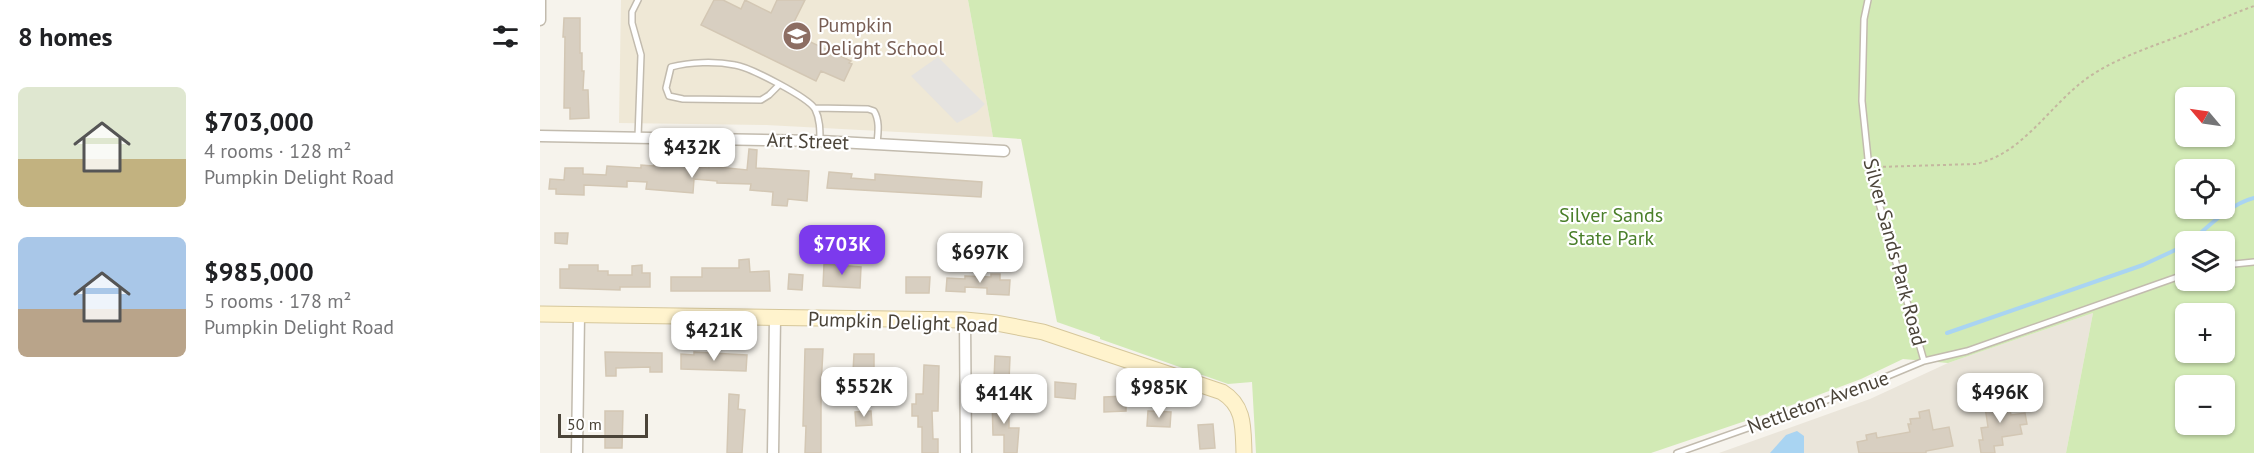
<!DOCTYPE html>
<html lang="en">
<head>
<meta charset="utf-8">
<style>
	body { margin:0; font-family:"PT Sans",sans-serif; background:#f6f6f6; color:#202124; height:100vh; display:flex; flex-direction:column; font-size:22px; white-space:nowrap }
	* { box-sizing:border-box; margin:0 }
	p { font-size:20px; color:#757577 }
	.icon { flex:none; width:33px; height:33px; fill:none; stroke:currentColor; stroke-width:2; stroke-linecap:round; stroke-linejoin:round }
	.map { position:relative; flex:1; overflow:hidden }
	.drawer { display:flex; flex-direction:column; background:#fff; width:540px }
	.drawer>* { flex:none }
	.needle { width:39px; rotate:299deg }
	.controls { position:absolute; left:1635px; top:87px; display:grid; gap:12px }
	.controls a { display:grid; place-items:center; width:60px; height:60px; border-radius:9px; background:#fff; box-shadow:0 2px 4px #0004; font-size:30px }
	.scale { position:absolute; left:18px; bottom:15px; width:90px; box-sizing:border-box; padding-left:6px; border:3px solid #4b4439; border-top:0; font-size:16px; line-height:21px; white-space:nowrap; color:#4b4439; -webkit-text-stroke:4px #fff; paint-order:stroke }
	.price { position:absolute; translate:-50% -51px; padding:0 14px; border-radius:12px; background:#fff; color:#222; font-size:20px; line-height:39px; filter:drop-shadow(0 2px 3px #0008) }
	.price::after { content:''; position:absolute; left:50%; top:36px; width:18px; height:14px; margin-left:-9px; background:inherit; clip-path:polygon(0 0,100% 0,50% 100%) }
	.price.active { background:#7c3aed; color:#fff }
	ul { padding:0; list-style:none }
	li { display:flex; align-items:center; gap:18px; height:150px; padding:0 18px }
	li span { display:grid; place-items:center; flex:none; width:168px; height:120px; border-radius:9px; color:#555 }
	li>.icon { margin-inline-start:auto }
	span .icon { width:72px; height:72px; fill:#fffc; stroke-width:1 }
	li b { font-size:26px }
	h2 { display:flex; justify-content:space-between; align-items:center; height:72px; padding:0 18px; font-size:26px }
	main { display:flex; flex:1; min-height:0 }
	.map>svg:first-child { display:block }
	.residential { fill:#eae5da }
	.education { fill:#efe8d6 }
	.green { fill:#d2eab5; fill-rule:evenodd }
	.parking { fill:#e5e3e0 }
	.water { fill:#a9d4f2 }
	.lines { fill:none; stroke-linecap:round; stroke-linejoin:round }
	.stream { stroke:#a9d4f2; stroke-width:4 }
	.building { fill:#d8cfc1; stroke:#d3c7b4; stroke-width:1.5 }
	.lane-casing { stroke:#c2bbae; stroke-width:8 }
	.street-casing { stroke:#c2bbae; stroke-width:13 }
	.secondary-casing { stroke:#d6c79b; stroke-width:17 }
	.path { stroke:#c4b79f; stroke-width:2; stroke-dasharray:3 3; stroke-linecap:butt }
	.lane { stroke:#fff; stroke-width:5 }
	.street { stroke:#fff; stroke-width:10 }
	.secondary { stroke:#fff3cd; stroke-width:15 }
	.labels { text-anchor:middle; stroke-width:4.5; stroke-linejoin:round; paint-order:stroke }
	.education-label { font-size:20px; fill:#785e54; stroke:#fff; text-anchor:start }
	.street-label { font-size:20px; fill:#4b4439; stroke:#fff }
	.park-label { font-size:20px; fill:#4a7f2a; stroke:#fff }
</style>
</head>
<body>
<main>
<section class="drawer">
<h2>8 homes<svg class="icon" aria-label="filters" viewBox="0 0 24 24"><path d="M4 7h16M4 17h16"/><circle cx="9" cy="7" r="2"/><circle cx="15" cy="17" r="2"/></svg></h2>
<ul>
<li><span style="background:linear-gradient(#dfe7d0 60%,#c2b280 0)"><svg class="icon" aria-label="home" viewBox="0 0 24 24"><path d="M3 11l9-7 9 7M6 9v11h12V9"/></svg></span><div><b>$703,000</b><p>4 rooms · 128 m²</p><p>Pumpkin Delight Road</p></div></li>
<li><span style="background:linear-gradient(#a9c7e8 60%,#b9a48a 0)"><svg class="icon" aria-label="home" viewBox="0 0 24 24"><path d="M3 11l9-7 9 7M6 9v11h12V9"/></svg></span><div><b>$985,000</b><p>5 rooms · 178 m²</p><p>Pumpkin Delight Road</p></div></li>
</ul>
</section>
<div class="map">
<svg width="1714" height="453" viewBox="0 0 1714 453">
	<rect width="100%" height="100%" fill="#f6f3ec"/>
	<!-- residential -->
	<path class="residential" d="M1553,313L1526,453H1179L1330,399L1408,363Z"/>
	<!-- education -->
	<path class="education" d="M81,0H428L453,137L226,125L79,123Z"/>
	<!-- green -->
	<path class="green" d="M428,0H1714V453H1526L1553,313L1408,363L1363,359L1321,379L1241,409L1111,453H716L712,382L688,384L560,339V337L517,322L481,139L453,137ZM1646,98H1684V136H1646ZM1646,170H1684V208H1646ZM1646,242H1684V280H1646ZM1646,314H1684V352H1646ZM1646,386H1684V424H1646Z"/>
	<!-- parking -->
	<path class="parking" d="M398,57L445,104L437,112L417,123L371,76Z"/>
	<!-- water -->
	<path class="water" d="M1257,431L1264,436V453H1230L1246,435Z"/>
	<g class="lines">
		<!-- stream -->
		<path class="stream" d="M1650,242C1669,226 1690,204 1714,198
			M1407,333L1603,265L1646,245"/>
	</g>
	<!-- building -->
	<path class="building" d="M174,0H183L201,9L205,0L231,13L237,0H265L249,32L311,61L309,63L312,64L304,81L281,71L276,81L161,25Z
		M24,18H40V53H42V71H44L43,90H48L49,118L30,119V108H24L25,37H23Z
		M209,149L217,150L216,168L269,171L267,201L248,199L247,206L232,205L233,192L210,190L211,184L177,183V181L154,179L153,193L106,189L107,182L87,181V187L44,185V195L16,194V189H9L10,179L24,180L25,168H43V174L66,175L67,166L101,168V165L114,166V163H124V165L169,168V166L207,170Z
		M289,172L312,174L311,178L335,180V174L442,182L441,197L287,188Z
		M15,233H28L27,244L15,243Z
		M209,259L210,272L229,271L230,291H131V277H162V268H199V260Z
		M284,264L321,267L320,288L283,286Z
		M29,265H58V271H68V275H92V266L102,265V273H110V287H80V290L20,288V269H29Z
		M249,274L263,275L262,290L248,289Z
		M451,274H460V280H470L469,295L447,294V288L425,287V292L406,291L407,278L425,279V276L451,277Z
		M366,277H390L389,293H366Z
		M265,349H283L281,387V453H265L266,426H263Z
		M65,352L122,353V372H110V367L76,368V376H66Z
		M154,352L207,355L206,371L141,369V354L154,355Z
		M314,354H334V372H313Z
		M455,356L470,357L469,380H454Z
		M384,365L399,366L398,411H392L393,439H398V453H382V427H378V416H372V404H376V394H383Z
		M515,382L536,384L535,399L515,397Z
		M189,394L199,395L198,409L205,410L202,453H187Z
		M1467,394L1471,415L1485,413L1487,424L1480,425L1482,434L1462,437L1463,445L1454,446L1455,453H1441L1439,440H1443L1441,428L1448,427L1445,407L1455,406L1453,396Z
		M586,396V411L564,412V397Z
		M452,398H469V428H479L477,453H464V435H453Z
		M1389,410L1393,430L1409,427L1413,446L1386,451V453H1319L1317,442L1327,440L1326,435L1336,433L1337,438L1370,432L1368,424H1371L1370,419L1380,418L1379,412Z
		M65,411H83L82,448H65Z
		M331,411L332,425L316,426L315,412Z
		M608,411L631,412L630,427L607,426Z
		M673,424L675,448L660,449L658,425Z"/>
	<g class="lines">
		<!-- lane casing -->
		<g class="lane-casing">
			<path id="lane" d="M1328,0L1324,19L1322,101L1329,168L1384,361
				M239,85L229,95L221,100L143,99L129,96L126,88L131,67C150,62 175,61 195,65C209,67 268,97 275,109C280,119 280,130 280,141
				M275,108L328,109L334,111C340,121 338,133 337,144
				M98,137L101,55L92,23V12L98,0
				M1684,265L1714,262
				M1137,453L1307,393L1384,361L1427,351L1646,274"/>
		</g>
		<!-- street casing -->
		<g class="street-casing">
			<path id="street" d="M0,20V0
				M0,136L280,141L464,151
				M425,320L426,453
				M37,453L39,315
				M233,453L235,318"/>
		</g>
		<!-- secondary casing -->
		<g class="secondary-casing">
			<path id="secondary" d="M0,314L425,320L456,323L503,332L682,392C705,406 703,428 704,453"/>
		</g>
		<!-- path -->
		<path class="path" d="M1337,167L1435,164C1482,155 1509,106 1546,79C1578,56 1618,45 1655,30C1675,22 1694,13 1714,6"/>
		<!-- lane -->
		<use href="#lane" class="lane"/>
		<!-- street -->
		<use href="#street" class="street"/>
		<!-- secondary -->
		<use href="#secondary" class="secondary"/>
	</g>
	<!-- icons -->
	<defs>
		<g id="school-disc" transform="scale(1.5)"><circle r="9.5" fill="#8d6e63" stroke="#fff"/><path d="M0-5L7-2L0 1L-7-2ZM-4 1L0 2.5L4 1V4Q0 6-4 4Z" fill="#fff"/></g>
	</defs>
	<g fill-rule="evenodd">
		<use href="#school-disc" x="257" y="36"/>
	</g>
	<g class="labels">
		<!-- education labels -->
		<g class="education-label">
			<text x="278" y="32">Pumpkin<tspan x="278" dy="23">Delight School</tspan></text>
		</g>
		<!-- street labels -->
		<g class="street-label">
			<text transform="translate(268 141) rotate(2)" y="7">Art Street</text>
			<text transform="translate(1355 252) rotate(75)" y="7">Silver Sands Park Road</text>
			<text transform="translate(363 322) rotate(2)" y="7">Pumpkin Delight Road</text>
			<text transform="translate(1278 402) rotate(-20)" y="7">Nettleton Avenue</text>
		</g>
		<!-- park labels -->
		<g class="park-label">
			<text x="1071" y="222">Silver Sands<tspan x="1071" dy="23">State Park</tspan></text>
		</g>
	</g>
</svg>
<div class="controls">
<a><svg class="needle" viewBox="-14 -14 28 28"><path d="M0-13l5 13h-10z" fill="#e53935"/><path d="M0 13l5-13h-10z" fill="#757577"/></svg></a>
<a><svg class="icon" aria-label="locate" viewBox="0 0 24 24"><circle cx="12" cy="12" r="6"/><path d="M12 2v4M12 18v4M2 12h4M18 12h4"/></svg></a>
<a><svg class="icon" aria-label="layers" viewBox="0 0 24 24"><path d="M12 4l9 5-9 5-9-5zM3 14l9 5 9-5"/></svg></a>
<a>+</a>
<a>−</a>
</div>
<div class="scale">50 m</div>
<b class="price" style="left:152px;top:179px">$432K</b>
<b class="price active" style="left:302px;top:276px">$703K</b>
<b class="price" style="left:440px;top:284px">$697K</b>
<b class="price" style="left:174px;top:362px">$421K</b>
<b class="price" style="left:324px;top:418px">$552K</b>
<b class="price" style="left:619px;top:419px">$985K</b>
<b class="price" style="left:1460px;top:424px">$496K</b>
<b class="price" style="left:464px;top:425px">$414K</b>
</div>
</main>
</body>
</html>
